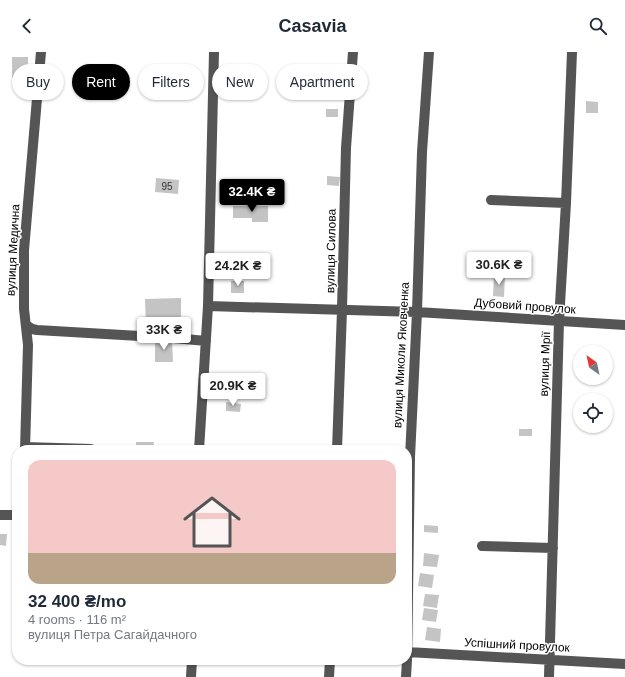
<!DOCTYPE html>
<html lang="en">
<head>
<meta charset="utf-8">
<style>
	body { margin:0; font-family:Arial,sans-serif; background:#f6f6f7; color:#1f2937; height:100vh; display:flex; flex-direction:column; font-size:15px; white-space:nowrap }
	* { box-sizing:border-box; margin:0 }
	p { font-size:13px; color:#747a83 }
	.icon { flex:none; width:22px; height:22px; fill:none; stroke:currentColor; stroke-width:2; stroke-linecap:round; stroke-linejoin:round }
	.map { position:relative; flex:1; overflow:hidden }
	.sheet { position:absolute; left:12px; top:393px; width:400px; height:220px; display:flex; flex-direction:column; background:#fff; border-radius:16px; box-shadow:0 1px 3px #0004 }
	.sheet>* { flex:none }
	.banner { position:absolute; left:12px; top:12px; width:400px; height:36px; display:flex; gap:8px }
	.needle { width:26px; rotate:327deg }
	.controls { position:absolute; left:573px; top:293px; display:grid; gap:8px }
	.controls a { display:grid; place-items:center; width:40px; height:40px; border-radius:50%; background:#fff; box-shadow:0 1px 3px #0004; font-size:20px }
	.price { position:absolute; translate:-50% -34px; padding:0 9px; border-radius:4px; background:#fff; color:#222; font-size:13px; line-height:26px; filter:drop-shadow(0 1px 2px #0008) }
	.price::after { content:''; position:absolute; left:50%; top:24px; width:12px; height:9px; margin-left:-6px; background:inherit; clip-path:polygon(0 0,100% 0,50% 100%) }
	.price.active { background:#000; color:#fff }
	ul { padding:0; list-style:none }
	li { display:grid; align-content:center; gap:8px; height:212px; padding:0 16px }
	li span { display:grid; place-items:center; height:124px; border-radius:12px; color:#555 }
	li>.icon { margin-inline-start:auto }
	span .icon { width:72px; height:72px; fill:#fffc; stroke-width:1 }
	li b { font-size:17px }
	.chip { padding:0 14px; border-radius:18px; background:#fff; box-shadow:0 1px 3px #0004; font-size:14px; line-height:36px }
	.chip.active { background:#000; color:#fff }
	header { display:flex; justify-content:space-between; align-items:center; height:52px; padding:0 16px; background:#fff; font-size:18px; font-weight:600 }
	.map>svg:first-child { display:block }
	.building { fill:#c4c4c4 }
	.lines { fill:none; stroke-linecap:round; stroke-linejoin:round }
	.minor { stroke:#555; stroke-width:10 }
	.labels { text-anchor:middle; stroke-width:3; stroke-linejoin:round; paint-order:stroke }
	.number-label { font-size:10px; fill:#313131 }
	.street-label { font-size:12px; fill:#000; stroke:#fff }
</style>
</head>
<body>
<header><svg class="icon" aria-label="back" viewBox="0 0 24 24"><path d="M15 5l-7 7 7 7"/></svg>Casavia<svg class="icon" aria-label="search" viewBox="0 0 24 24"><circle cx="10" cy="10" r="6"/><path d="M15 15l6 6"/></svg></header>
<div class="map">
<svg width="625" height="625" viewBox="0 0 625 625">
	<rect width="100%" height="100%" fill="#fff"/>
	<!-- building -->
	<path class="building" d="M12,5H28V26H12Z
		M586,49L598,50V61H586Z
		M326,57H338V65H326Z
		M327,124L340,125L339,134L327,133Z
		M156,126L179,128L178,142L155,140Z
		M233,154H268V170H252V166H233Z
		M494,223H505L504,245L493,244Z
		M231,229H244V241H231Z
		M181,246V273L146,274L145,247Z
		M155,288H172L173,310H155Z
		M226,350L241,352L240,360L226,359Z
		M519,377H532V384H519Z
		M136,390H154L153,398H136Z
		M424,473L438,474V481L424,480Z
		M0,482H7L6,494L0,493Z
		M424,501L439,503L437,515L423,514Z
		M420,521L434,523L432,536L418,534Z
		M425,542L439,543L437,556L423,554Z
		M424,556L438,558L436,570L422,568Z
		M427,575L441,577L440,590L425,588Z"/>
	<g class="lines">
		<!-- minor -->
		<path class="minor" d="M491,148L566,151
			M208,254L417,260L625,273
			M26,273L32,277L37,278L174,286L206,289
			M25,395L91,397
			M25,398L28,293L24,257V198L41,0
			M199,398L208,254L214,0
			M337,398L342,258L346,96L353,0
			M0,463H17
			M482,494L553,496
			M17,557V581
			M407,600L625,612
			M407,608L410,405L417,260L422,100L429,0
			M191,625L192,608
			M329,625L330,608
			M406,625L407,608
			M549,625L559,269L566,151L572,0"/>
	</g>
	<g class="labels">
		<!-- number labels -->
		<g class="number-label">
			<text x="167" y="138">95</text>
		</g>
		<!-- street labels -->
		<g class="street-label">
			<text transform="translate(13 198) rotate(-87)" y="4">вулиця Медична</text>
			<text transform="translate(331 199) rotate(-89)" y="4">вулиця Силова</text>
			<text transform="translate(525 254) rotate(4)" y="4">Дубовий провулок</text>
			<text transform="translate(401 303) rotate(-87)" y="4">вулиця Миколи Яковченка</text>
			<text transform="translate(545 312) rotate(-88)" y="4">вулиця Мрії</text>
			<text transform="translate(517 593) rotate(3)" y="4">Успішний провулок</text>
		</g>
	</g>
</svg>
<div class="controls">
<a><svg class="needle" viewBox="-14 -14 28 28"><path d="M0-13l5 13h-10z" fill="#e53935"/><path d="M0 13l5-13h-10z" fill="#747a83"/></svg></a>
<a><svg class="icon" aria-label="locate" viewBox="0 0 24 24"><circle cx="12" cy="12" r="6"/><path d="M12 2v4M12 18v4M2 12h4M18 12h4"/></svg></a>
</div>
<b class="price active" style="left:252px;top:161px">32.4K ₴</b>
<b class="price" style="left:499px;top:234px">30.6K ₴</b>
<b class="price" style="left:238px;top:235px">24.2K ₴</b>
<b class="price" style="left:164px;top:299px">33K ₴</b>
<b class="price" style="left:233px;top:355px">20.9K ₴</b>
<div class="banner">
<a class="chip">Buy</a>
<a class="chip active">Rent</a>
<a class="chip">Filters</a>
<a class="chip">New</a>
<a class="chip">Apartment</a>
</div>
<section class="sheet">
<ul>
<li><span style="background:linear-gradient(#f6c9c9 75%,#b9a48a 0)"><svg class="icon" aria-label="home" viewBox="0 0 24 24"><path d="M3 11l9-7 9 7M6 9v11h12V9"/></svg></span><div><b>32 400 ₴/mo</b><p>4 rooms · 116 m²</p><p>вулиця Петра Сагайдачного</p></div></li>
</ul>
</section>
</div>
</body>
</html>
